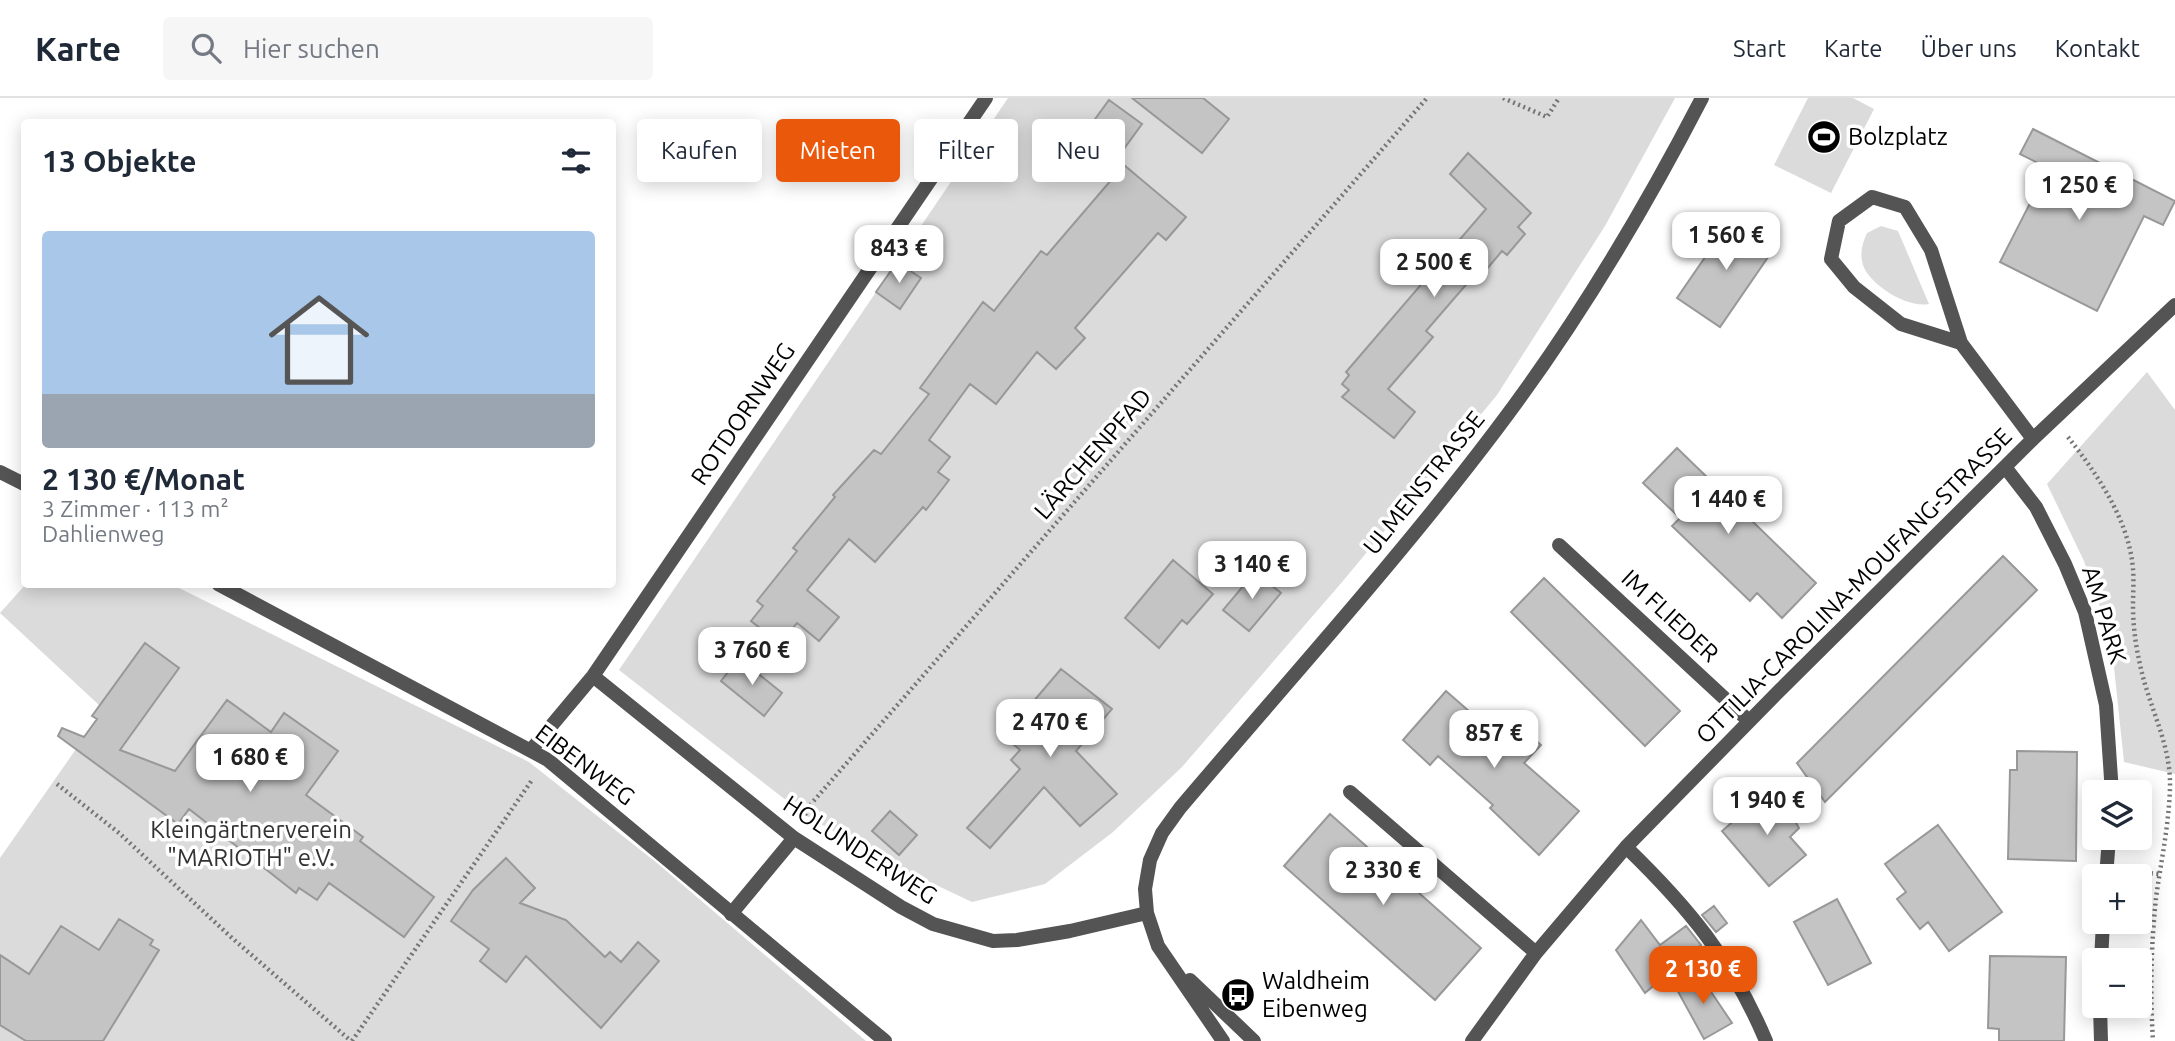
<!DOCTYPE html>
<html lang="de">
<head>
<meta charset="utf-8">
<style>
	body { margin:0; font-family:Ubuntu,sans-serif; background:#f6f6f7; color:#1f2937; height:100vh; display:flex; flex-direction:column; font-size:26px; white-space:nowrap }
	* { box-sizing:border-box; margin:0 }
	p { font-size:23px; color:#747a83 }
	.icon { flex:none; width:38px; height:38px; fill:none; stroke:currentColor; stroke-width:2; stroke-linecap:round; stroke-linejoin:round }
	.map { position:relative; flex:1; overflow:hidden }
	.panel { position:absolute; left:21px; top:21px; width:595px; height:469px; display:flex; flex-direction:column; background:#fff; border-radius:7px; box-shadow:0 4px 18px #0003 }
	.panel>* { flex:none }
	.banner { position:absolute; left:637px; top:21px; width:665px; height:63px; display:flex; gap:14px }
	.buttons { position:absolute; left:2082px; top:682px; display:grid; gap:14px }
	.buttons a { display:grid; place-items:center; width:70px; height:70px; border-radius:7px; background:#fff; box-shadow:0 4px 18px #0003; font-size:35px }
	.price { position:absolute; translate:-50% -60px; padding:0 16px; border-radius:14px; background:#fff; color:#222; font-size:23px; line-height:46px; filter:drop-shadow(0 2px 4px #0008) }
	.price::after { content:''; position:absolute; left:50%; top:42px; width:21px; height:16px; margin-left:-10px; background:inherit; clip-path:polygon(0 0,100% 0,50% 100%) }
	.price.active { background:#ea580c; color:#fff }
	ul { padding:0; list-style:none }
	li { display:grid; align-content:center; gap:14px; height:371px; padding:0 21px }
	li+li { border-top:2px solid #e0e1e3 }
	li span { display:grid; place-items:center; height:217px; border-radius:7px; color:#555 }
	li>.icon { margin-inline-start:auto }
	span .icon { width:126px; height:126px; fill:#fffc; stroke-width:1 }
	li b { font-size:30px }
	h2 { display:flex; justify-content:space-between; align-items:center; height:84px; padding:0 21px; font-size:30px }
	.tag { padding:0 24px; border-radius:7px; background:#fff; box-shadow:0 4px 18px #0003; font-size:24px; line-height:63px }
	.tag.active { background:#ea580c; color:#fff }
	header { display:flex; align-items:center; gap:42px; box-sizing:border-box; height:98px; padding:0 35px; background:#fff; border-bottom:2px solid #e0e1e3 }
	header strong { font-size:33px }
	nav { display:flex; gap:38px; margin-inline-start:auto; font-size:24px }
	.search { width:490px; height:63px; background:#f6f6f7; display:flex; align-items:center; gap:18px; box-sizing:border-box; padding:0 24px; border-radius:7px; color:#747a83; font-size:26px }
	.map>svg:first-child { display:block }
	.green { fill:#dbdbdb }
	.building { fill:#c4c4c4; stroke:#989898; stroke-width:2 }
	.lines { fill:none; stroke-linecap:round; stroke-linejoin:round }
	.path { stroke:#767676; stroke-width:4.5; stroke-dasharray:2 3.5; stroke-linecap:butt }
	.service { stroke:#545454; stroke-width:14 }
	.minor { stroke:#545454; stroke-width:14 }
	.labels { text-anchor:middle; stroke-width:7; stroke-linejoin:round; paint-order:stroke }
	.poi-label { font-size:24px; fill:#000; stroke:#fff; text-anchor:start }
	.street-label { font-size:24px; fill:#000; stroke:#fff }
	.park-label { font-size:24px; fill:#323232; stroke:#fff }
</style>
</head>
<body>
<header>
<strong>Karte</strong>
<div class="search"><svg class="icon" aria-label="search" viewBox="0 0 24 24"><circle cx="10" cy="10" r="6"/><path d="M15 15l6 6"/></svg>Hier suchen</div>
<nav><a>Start</a><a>Karte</a><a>Über uns</a><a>Kontakt</a></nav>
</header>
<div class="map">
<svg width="2175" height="943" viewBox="0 0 2175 943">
	<rect width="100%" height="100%" fill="#fff"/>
	<!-- green -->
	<path class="green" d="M1008,0H1675L1605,128L1497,297L1343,483L1182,669L1113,734L1045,786L972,804L883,762L805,717L619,572Z
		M1808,0H1853L1874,11L1831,95L1774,67Z
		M1881,128L1898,133L1929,206C1908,211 1865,185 1862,163C1860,153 1863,144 1867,135Z
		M2147,274L2175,312V676L2124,664L2111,541L2084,463L2047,386Z
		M25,487H173L529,664L657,765L866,943H0V760L97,621L92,618L99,607L0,515Z"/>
	<!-- building -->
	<path class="building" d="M1132,0H1203L1229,21L1202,55Z
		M1109,2L1142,26L1115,63L1082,39Z
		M2033,31L2175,103L2163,127L2144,118L2097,213L2000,164L2048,70L2020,56Z
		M1468,55L1531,115L1518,129L1525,136L1507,157L1502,153L1481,178L1477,174L1426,233L1433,239L1388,291L1415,314L1394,340L1342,299L1349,292L1342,286L1349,277L1346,274L1486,111L1450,76Z
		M1124,67L1186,119L1166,142L1158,135L1075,230L1085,240L1056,271L1037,254L996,306L970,286L929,342L950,359L938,374L949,382L926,412L923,409L875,464L849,441L807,492L839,519L819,543L797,525L780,546L751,523L763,508L757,503L797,453L793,450L835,399L833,397L874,352L881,356L929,296L920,290L983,204L994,213L1041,153L1047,157Z
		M1732,120L1775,149L1720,229L1677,200Z
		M897,164L921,180L900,211L876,194Z
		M1677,350L1816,485L1782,520L1757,495L1750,503L1672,428L1680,420L1643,385Z
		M2003,458L2037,492L1825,704L1797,665Z
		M1173,462L1213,496L1187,526L1182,522L1159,550L1125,520Z
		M1255,474L1281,495L1249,533L1223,512Z
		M1544,480L1680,613L1645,648L1511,514Z
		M145,545L179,570L120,652L175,673L227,602L271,634L284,615L338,653L306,697L363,739L360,743L434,799L404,839L329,785L317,802L299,790L296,795L189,711L178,726L58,638L62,630L84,639L97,621L92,618Z
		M739,560L782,595L764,618L721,583Z
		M1061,571L1112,611L1076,653L1117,696L1080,728L1044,689L990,750L967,730L1020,671L1011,662L1020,652L1004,638Z
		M1446,593L1502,642L1517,625L1541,647L1524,665L1579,713L1539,757L1490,710L1493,707L1438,658L1430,667L1403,642Z
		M2017,653L2077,654L2076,763L2008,761L2010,672H2017Z
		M1775,687L1799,730L1790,739L1806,757L1769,788L1722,733Z
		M890,713L917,737L899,757L872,733Z
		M1330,716L1481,850L1435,902L1284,768Z
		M1938,727L2002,814L1949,853L1928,824L1920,831L1897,801L1906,794L1885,766Z
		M506,760L535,790L520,805L566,822L605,859L610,854L621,864L638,844L659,863L601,930L526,858L506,884L480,863L489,851L451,823L473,792Z
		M1837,801L1871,865L1828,887L1794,824Z
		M1714,808L1727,825L1716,834L1702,817Z
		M119,821L153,842L150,847L159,852L103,943H26L0,927V857L29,876L61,828L99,852Z
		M1641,822L1660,847L1686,828L1701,847L1645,895L1616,852Z
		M1990,858L2066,859L2064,943H1999V931L1988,930Z
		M1699,876L1732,925L1704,941L1675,888Z"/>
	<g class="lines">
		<!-- path -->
		<path class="path" d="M1503,0L1547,19L1559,0
			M2068,339C2097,376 2129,422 2133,471C2134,483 2133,496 2133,508C2133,529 2136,550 2141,571C2150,611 2171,647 2170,689C2169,727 2161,763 2156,800C2151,847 2150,895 2153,943
			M57,686L119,735L232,840L351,943
			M805,717L811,706L1427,0
			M2129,773L2159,776
			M352,943L532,682"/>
		<!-- service -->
		<path class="service" d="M0,374L24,386
			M218,486L548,662L885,943"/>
		<!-- minor -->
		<path class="minor" d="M1961,245L1901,226L1854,189L1831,161L1839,123L1872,99L1905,109L1931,152L1961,245L2033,341
			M2005,369L2036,409L2065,466L2085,514L2106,607L2112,695
			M1559,447L1749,623
			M593,578L794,740L901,809L933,826L993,843L1017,842L1070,833L1147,815
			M531,652L593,578L986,0
			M1350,694L1536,855
			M1626,749C1689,810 1732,862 1766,943
			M2106,779L2109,740
			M731,816L794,740
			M2101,863L2103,824
			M1190,882L1254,943
			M2100,908L2101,943
			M1223,943L1158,848L1147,815L1145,791L1150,762L1162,735L1180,710C1286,585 1397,463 1496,332C1575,228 1642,116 1702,0
			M1472,943L1536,855L1626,749L1780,592L2033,341L2175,207"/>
	</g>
	<!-- icons -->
	<defs>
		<g id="stadium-disc" transform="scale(1.75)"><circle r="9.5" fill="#000" stroke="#fff"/><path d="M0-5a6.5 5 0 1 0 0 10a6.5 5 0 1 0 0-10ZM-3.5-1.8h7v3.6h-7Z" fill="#fff"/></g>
		<g id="bus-disc" transform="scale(1.75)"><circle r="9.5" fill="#000" stroke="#fff"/><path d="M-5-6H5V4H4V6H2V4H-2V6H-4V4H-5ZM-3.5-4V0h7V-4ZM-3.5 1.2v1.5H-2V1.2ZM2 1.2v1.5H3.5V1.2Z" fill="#fff"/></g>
	</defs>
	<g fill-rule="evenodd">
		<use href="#stadium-disc" x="1824" y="39"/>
		<use href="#bus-disc" x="1238" y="897"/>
	</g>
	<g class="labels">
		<!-- poi labels -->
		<g class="poi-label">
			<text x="1848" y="47">Bolzplatz</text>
			<text x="1262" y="891">Waldheim<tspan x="1262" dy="28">Eibenweg</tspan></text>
		</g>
		<!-- street labels -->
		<g class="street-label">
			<text transform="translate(743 316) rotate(-56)" y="8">ROTDORNWEG</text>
			<text transform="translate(1093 356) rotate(-49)" y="8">LÄRCHENPFAD</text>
			<text transform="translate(1424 385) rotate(-51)" y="8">ULMENSTRASSE</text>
			<text transform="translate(1854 488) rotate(-45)" y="8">OTTILIA-CAROLINA-MOUFANG-STRASSE</text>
			<text transform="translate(2104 517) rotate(73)" y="8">AM PARK</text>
			<text transform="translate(1670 518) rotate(43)" y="8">IM FLIEDER</text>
			<text transform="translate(585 667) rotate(37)" y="8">EIBENWEG</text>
			<text transform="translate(860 752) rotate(33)" y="8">HOLUNDERWEG</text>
		</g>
		<!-- park labels -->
		<g class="park-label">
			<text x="251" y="740">Kleingärtnerverein<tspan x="251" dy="28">"MARIOTH" e.V.</tspan></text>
		</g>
	</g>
</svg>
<div class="buttons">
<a><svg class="icon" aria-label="layers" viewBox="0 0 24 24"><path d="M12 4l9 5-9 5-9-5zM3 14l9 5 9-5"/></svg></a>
<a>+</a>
<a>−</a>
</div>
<b class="price" style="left:2079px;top:124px">1 250 €</b>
<b class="price" style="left:1726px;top:174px">1 560 €</b>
<b class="price" style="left:899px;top:187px">843 €</b>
<b class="price" style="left:1434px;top:201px">2 500 €</b>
<b class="price" style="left:1728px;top:438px">1 440 €</b>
<b class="price" style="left:1252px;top:503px">3 140 €</b>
<b class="price" style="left:752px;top:589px">3 760 €</b>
<b class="price" style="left:1050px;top:661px">2 470 €</b>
<b class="price" style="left:1494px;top:672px">857 €</b>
<b class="price" style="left:250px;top:696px">1 680 €</b>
<b class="price" style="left:1767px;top:739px">1 940 €</b>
<b class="price" style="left:1383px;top:809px">2 330 €</b>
<b class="price active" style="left:1703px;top:908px">2 130 €</b>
<div class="banner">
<a class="tag">Kaufen</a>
<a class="tag active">Mieten</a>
<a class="tag">Filter</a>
<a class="tag">Neu</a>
</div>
<section class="panel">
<h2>13 Objekte<svg class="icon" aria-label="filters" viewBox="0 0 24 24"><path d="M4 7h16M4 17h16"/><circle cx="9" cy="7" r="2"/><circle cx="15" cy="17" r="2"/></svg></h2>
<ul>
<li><span style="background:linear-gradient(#a9c7e8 75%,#9aa5b1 0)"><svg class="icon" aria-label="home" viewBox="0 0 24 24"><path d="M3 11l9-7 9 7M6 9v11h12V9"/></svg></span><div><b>2 130 €/Monat</b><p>3 Zimmer · 113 m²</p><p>Dahlienweg</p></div></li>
</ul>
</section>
</div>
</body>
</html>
